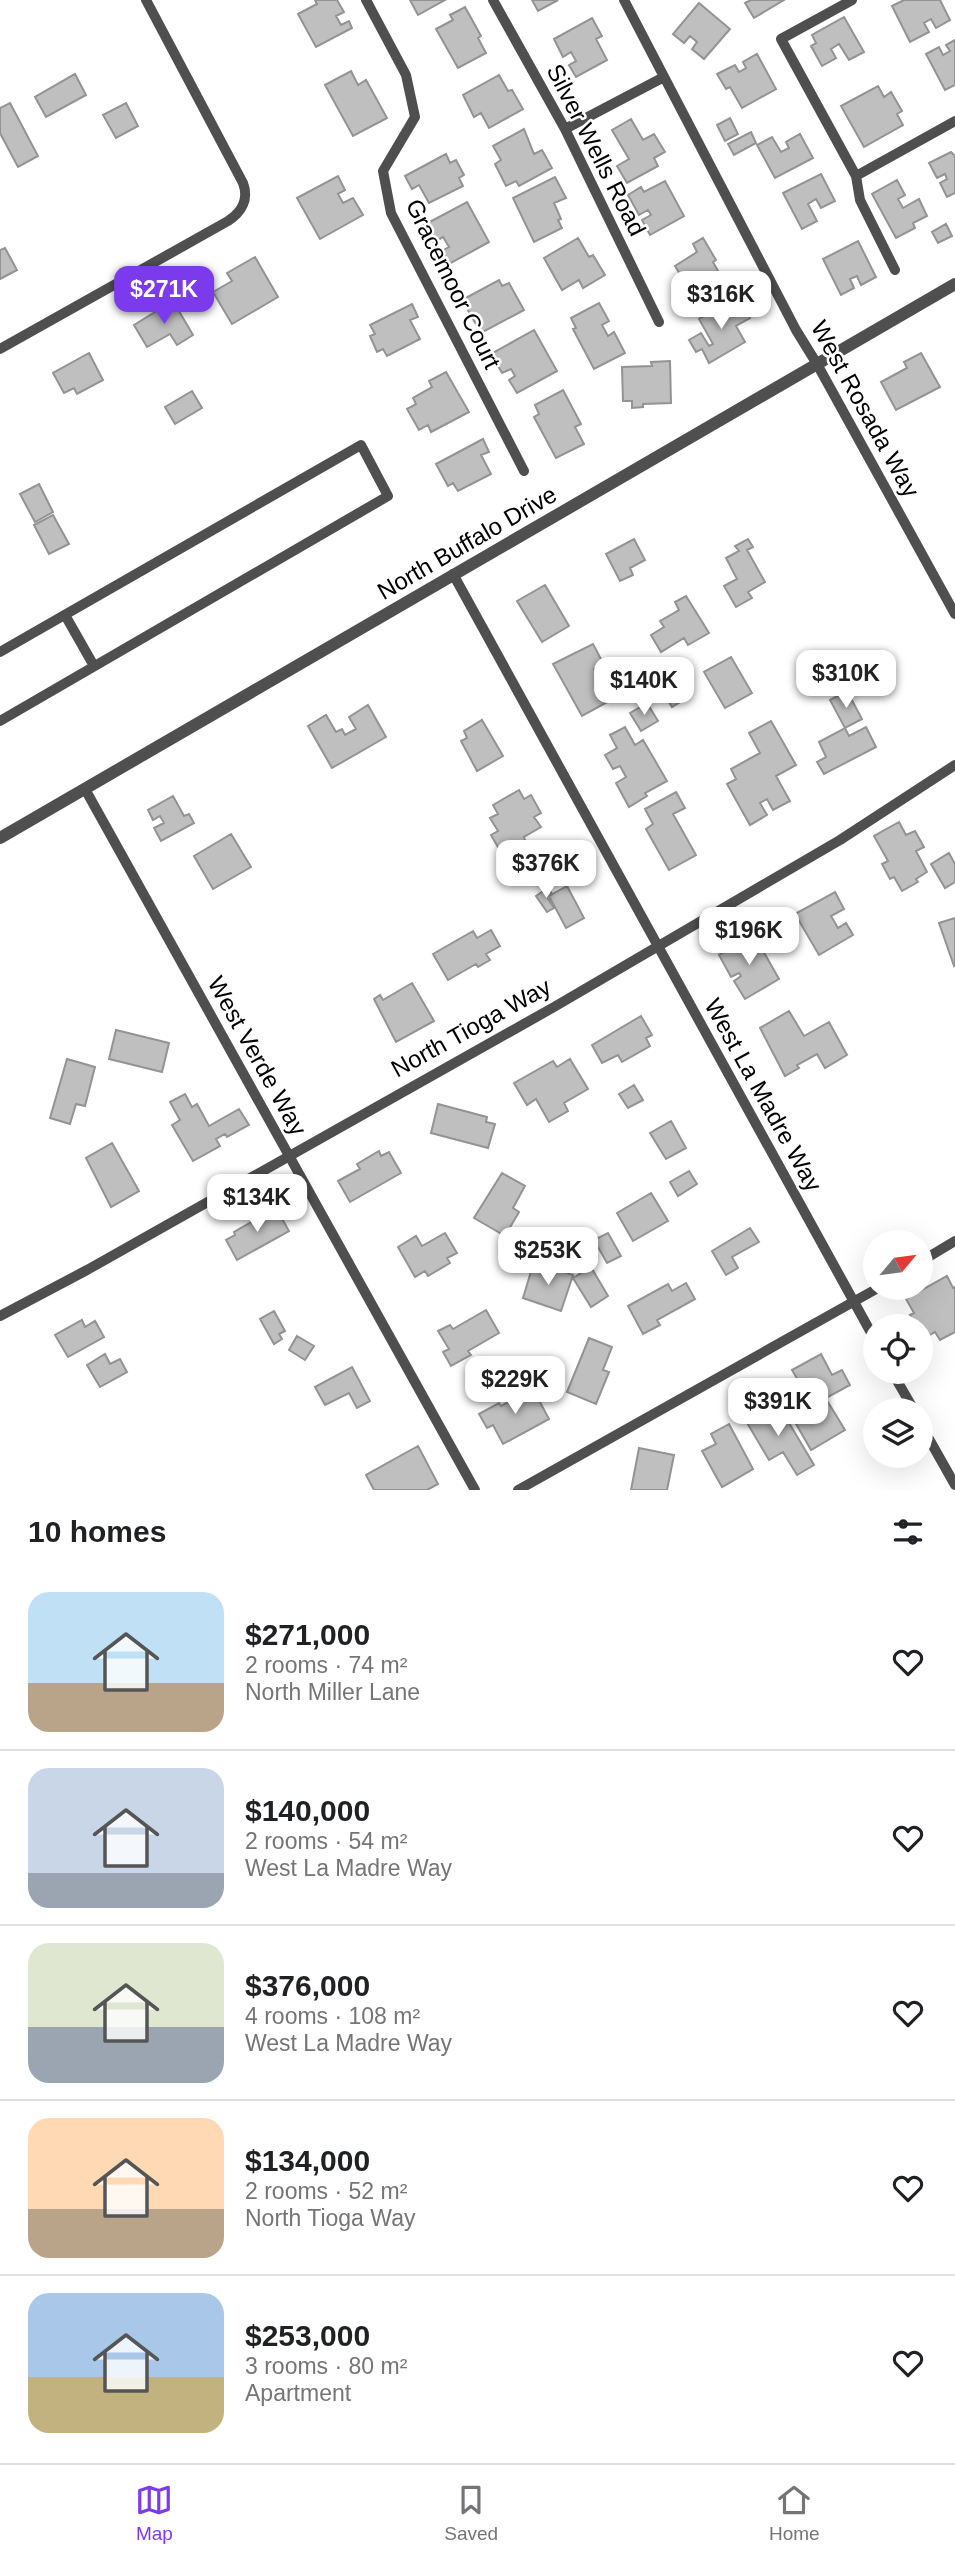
<!DOCTYPE html>
<html lang="en">
<head>
<meta charset="utf-8">
<style>
	body { margin:0; font-family:Helvetica,sans-serif; background:#f2f2f2; color:#202124; height:100vh; display:flex; flex-direction:column; font-size:26px; white-space:nowrap }
	* { box-sizing:border-box; margin:0 }
	p { font-size:23px; color:#757577 }
	.icon { flex:none; width:38px; height:38px; fill:none; stroke:currentColor; stroke-width:2; stroke-linecap:round; stroke-linejoin:round }
	.map { position:relative; height:1490px; overflow:hidden }
	.side { display:flex; flex-direction:column; background:#fff; flex:1 }
	.side>* { flex:none }
	.needle { width:46px; rotate:61deg }
	.buttons { position:absolute; left:863px; top:1230px; display:grid; gap:14px }
	.buttons a { display:grid; place-items:center; width:70px; height:70px; border-radius:50%; background:#fff; box-shadow:0 7px 28px #0002; font-size:35px }
	.price { position:absolute; translate:-50% -60px; padding:0 16px; border-radius:14px; background:#fff; color:#222; font-size:23px; line-height:46px; filter:drop-shadow(0 2px 4px #0008) }
	.price::after { content:''; position:absolute; left:50%; top:42px; width:21px; height:16px; margin-left:-10px; background:inherit; clip-path:polygon(0 0,100% 0,50% 100%) }
	.price.on { background:#7c3aed; color:#fff }
	ul { padding:0; list-style:none }
	li { display:flex; align-items:center; gap:21px; height:175px; padding:0 28px }
	li+li { border-top:2px solid #e0e0e0 }
	li span { display:grid; place-items:center; flex:none; width:196px; height:140px; border-radius:21px; color:#555 }
	li>.icon { margin-inline-start:auto }
	span .icon { width:84px; height:84px; fill:#fffc; stroke-width:1 }
	li b { font-size:30px }
	h2 { display:flex; justify-content:space-between; align-items:center; height:84px; padding:0 28px; font-size:30px }
	.tab-bar { display:flex; justify-content:space-around; align-items:center; height:98px; border-top:2px solid #e0e0e0; background:#fff; font-size:19px; color:#757577 }
	.tab-bar a { display:grid; justify-items:center; gap:4px }
	.tab-bar .on { color:#7c3aed }
	.map>svg:first-child { display:block }
	.building { fill:#bfbfbf; stroke:#939393; stroke-width:2 }
	.lines { fill:none; stroke-linecap:round; stroke-linejoin:round }
	.minor { stroke:#4f4f4f; stroke-width:10 }
	.tertiary { stroke:#4f4f4f; stroke-width:12 }
	.labels { text-anchor:middle; stroke-width:5; stroke-linejoin:round; paint-order:stroke }
	.street-label { font-size:24px; fill:#000; stroke:#fff }
</style>
</head>
<body>
<div class="map">
<svg width="955" height="1490" viewBox="0 0 955 1490">
	<rect width="100%" height="100%" fill="#fff"/>
	<!-- building -->
	<path class="building" d="M315,0H337L344,12L336,16L341,25L349,21L352,28L316,47L298,14L317,4Z
		M410,0H445L418,15Z
		M532,0H558L538,11Z
		M751,0H784L754,18L745,3Z
		M904,0H940L950,20L936,28L931,19L924,23L929,32L910,42L892,6Z
		M699,3L730,29L704,59L692,49L697,42L690,36L684,43L673,34Z
		M465,7L481,36L478,38L486,53L458,68L436,29L453,20L450,15Z
		M844,17L864,52L849,60L839,44L831,49L836,58L822,66L811,46L816,43L812,35Z
		M592,18L602,36L596,39L607,60L576,77L569,65L576,61L571,52L563,57L554,39Z
		M955,40V85L945,90L926,54L939,47L943,55L950,51L946,45Z
		M757,54L776,89L742,108L730,87L726,89L717,74L735,65L739,72L746,68L743,62Z
		M351,71L358,85L366,80L387,118L353,136L325,85Z
		M75,74L86,95L46,117L35,97Z
		M499,75L508,91L512,90L523,109L489,128L481,113L474,117L463,95Z
		M878,86L884,97L891,92L902,111L897,114L903,125L864,147L841,106Z
		M10,103L38,156L18,167L0,133V108Z
		M126,103L138,126L116,138L103,115Z
		M730,118L738,134L725,141L717,125Z
		M631,119L643,140L654,134L665,152L654,158L658,166L627,183L617,166L629,159L612,130Z
		M524,129L534,154L542,150L552,168L519,186L516,181L506,186L495,164L501,160L493,146Z
		M751,132L756,143L734,155L728,144Z
		M800,134L813,158L775,178L757,145L772,137L781,152L789,148L786,142Z
		M951,152L955,156V193L947,197L940,183L947,179L945,174L937,178L929,163Z
		M446,154L450,163L456,160L464,175L459,178L463,186L429,203L419,185L412,189L405,176Z
		M821,174L835,201L821,208L816,199L808,204L817,221L802,229L783,193Z
		M338,176L345,190L338,194L343,203L353,198L363,215L320,239L297,198Z
		M555,177L566,198L554,203L561,219L558,220L562,228L534,242L513,198Z
		M897,180L905,195L898,199L903,208L919,199L927,216L913,223L915,228L896,238L872,194Z
		M665,181L684,216L650,235L642,220L651,215L648,210L639,215L628,195L641,187L644,192Z
		M467,202L489,242L449,264L442,251L449,247L443,237L434,243L424,225Z
		M946,224L952,236L938,243L932,232Z
		M578,238L589,257L593,255L605,275L583,288L579,280L562,290L544,258Z
		M703,238L716,260L713,262L727,287L698,304L675,266L697,252L693,244Z
		M858,241L876,277L861,285L857,276L850,279L854,288L841,295L823,259Z
		M5,248L17,270L0,279V250Z
		M255,257L278,297L232,324L213,292L232,281L227,273Z
		M499,280L502,286L509,283L524,310L481,333L462,300Z
		M740,300L750,318L736,326L745,342L709,363L702,349L696,352L689,340L701,333L709,346L713,344L699,319L713,311L715,314Z
		M173,301L193,335L177,345L170,334L147,347L134,325Z
		M599,303L609,321L602,325L608,336L614,332L625,353L594,369L573,329L576,328L571,318Z
		M412,304L418,317L410,320L420,339L387,356L383,349L377,352L370,336L375,334L370,325Z
		M534,330L557,371L517,393L509,380L515,376L511,369L502,373L491,354Z
		M89,353L103,380L77,394L74,388L64,393L53,373Z
		M921,353L940,387L896,410L881,382L907,368L904,362Z
		M670,361L671,403L643,404V407L632,408V401H623L622,367L652,366L651,362Z
		M446,372L469,412L431,432L428,425L419,430L407,409L416,404L413,398L432,387L429,381Z
		M563,390L581,424L575,427L584,444L556,458L534,417L539,414L535,405Z
		M192,391L202,408L175,424L165,407Z
		M483,439L489,452L481,455L491,474L458,491L453,483L448,486L436,464Z
		M39,484L53,512L35,522L20,494Z
		M53,515L69,544L49,554L34,525Z
		M634,539L645,560L630,568L633,575L620,581L606,554Z
		M748,539L753,547L747,550L765,582L748,592L752,598L736,607L724,586L737,579L726,558L739,551L735,546Z
		M545,585L569,626L542,642L517,601Z
		M686,596L709,633L688,645L684,638L661,652L651,635L664,627L660,621L679,610L675,602Z
		M593,644L603,663L594,669L611,700L582,716L553,664Z
		M731,657L752,693L725,708L704,672Z
		M676,684L685,699L672,707L663,692Z
		M847,691L862,719L845,728L830,700Z
		M647,703L658,721L641,731L630,713Z
		M368,705L386,737L332,768L308,726L326,715L336,732L342,729L345,735L356,729L349,717Z
		M482,720L503,756L477,771L461,741L467,738L464,731Z
		M771,721L796,765L776,776L790,801L773,810L767,799L760,803L767,815L750,825L727,784L736,779L731,769L760,753L749,733Z
		M625,727L635,745L643,740L667,781L645,793L647,796L629,807L616,783L626,777L620,766L613,769L605,755L617,748L610,735Z
		M866,727L876,747L824,774L817,762L826,757L819,742L845,728L849,736Z
		M519,790L524,799L531,795L541,813L534,817L541,827L524,837L525,840L518,844L530,865L514,875L491,835L498,831L490,818L498,814L493,805Z
		M676,792L685,808L673,814L696,855L669,870L646,829L653,824L645,809Z
		M173,796L184,816L189,814L194,823L161,841L154,828L164,823L160,816L153,820L148,810Z
		M899,822L906,835L915,831L924,847L916,851L927,872L916,879L918,882L902,891L894,877L890,879L882,864L888,861L874,836Z
		M231,834L251,867L213,889L194,856Z
		M949,853L955,864V882L945,888L931,864Z
		M567,886L584,918L566,928L549,896Z
		M548,888L552,894L547,897L554,908L547,912L536,896Z
		M835,892L844,909L831,916L838,928L846,923L853,935L819,955L795,914Z
		M955,918V965L954,966L939,923Z
		M491,930L500,946L486,954L490,960L478,967L476,964L448,980L433,954L473,931L477,938Z
		M754,935L779,979L745,999L734,981L741,976L739,973L731,977L719,955Z
		M412,983L434,1021L396,1042L374,999L380,995L383,1000Z
		M789,1011L804,1036L829,1022L847,1055L825,1068L817,1054L797,1065L799,1068L785,1076L760,1028Z
		M641,1016L652,1035L646,1038L650,1046L622,1062L618,1055L602,1063L592,1045Z
		M116,1030L169,1043L162,1072L109,1059Z
		M67,1059L95,1067L85,1106L76,1104L70,1124L50,1118Z
		M570,1059L588,1089L564,1103L568,1111L549,1122L536,1099L527,1105L514,1083L553,1061L557,1067Z
		M634,1085L643,1100L628,1108L619,1094Z
		M185,1094L192,1107L197,1104L209,1126L239,1109L249,1125L227,1137L225,1134L216,1139L220,1146L193,1161L172,1125L180,1120L170,1102Z
		M438,1104L487,1117L486,1122L495,1124L488,1148L431,1133Z
		M671,1121L686,1148L666,1159L650,1133Z
		M112,1143L139,1191L111,1207L86,1158Z
		M379,1151L381,1156L389,1152L401,1173L350,1202L338,1181L360,1169L357,1164Z
		M689,1171L697,1184L678,1196L670,1182Z
		M502,1173L525,1186L513,1208L519,1212L505,1236L474,1218Z
		M651,1193L668,1221L633,1241L617,1213Z
		M276,1208L289,1231L237,1260L226,1240L235,1235L234,1232Z
		M750,1228L759,1242L732,1257L738,1268L726,1275L712,1251Z
		M445,1233L457,1253L447,1258L450,1263L428,1276L425,1271L415,1277L398,1247L416,1236L422,1246Z
		M608,1233L621,1256L607,1263L594,1240Z
		M544,1265L573,1275L561,1311L523,1298L532,1268L542,1271Z
		M591,1267L608,1296L591,1307L573,1278Z
		M947,1276L953,1288L955,1287V1332L940,1340L935,1332L923,1339L920,1326H916L910,1315L914,1313L906,1299Z
		M686,1283L695,1299L657,1320L660,1325L643,1334L628,1306L668,1284L672,1291Z
		M486,1310L499,1333L468,1351L471,1355L451,1366L443,1352L449,1349L438,1331L450,1325L453,1329Z
		M274,1311L285,1331L279,1334L282,1339L274,1344L260,1319Z
		M82,1320L85,1327L95,1321L104,1337L68,1357L55,1335Z
		M297,1336L314,1346L305,1360L289,1350Z
		M589,1338L612,1347L603,1370L609,1372L596,1404L567,1392Z
		M105,1354L110,1364L120,1359L127,1372L100,1387L87,1365Z
		M821,1354L832,1375L842,1370L850,1385L817,1403L808,1386L803,1389L792,1370Z
		M352,1367L370,1401L357,1408L349,1393L325,1405L315,1387Z
		M533,1389L549,1419L503,1444L493,1425L487,1428L479,1414L499,1403L501,1406Z
		M813,1401L818,1408L828,1402L845,1430L811,1450L791,1415Z
		M761,1406L765,1414L779,1406L814,1465L797,1475L783,1452L769,1460L743,1416Z
		M729,1424L753,1469L722,1487L702,1451L716,1444L711,1434Z
		M418,1446L438,1484L427,1490H374L366,1475Z
		M639,1448L674,1455L667,1490H631Z"/>
	<g class="lines">
		<!-- minor -->
		<path class="minor" d="M366,0L406,75L415,117L383,171L391,213L524,471
			M493,0L565,129L659,322
			M624,0L796,330L817,364L955,614
			M852,0L781,39L856,176L955,121
			M565,129L664,77
			M856,176L860,200L895,270
			M0,349L228,221C242,212 249,199 243,183L146,0
			M453,574L875,1340
			M65,615L94,666
			M0,652L361,445L388,496L0,721
			M85,789L475,1490
			M920,1262L955,1241
			M0,1316L87,1270L554,1007L840,840L955,765
			M892,1372L914,1410
			M920,1423L955,1485
			M518,1490L878,1288"/>
		<!-- tertiary -->
		<path class="tertiary" d="M0,838L955,284"/>
	</g>
	<g class="labels">
		<!-- street labels -->
		<g class="street-label">
			<text transform="translate(596 150) rotate(63)" y="8">Silver Wells Road</text>
			<text transform="translate(453 284) rotate(64)" y="8">Gracemoor Court</text>
			<text transform="translate(865 409) rotate(61)" y="8">West Rosada Way</text>
			<text transform="translate(467 543) rotate(-30)" y="8">North Buffalo Drive</text>
			<text transform="translate(471 1028) rotate(-29)" y="8">North Tioga Way</text>
			<text transform="translate(257 1056) rotate(61)" y="8">West Verde Way</text>
			<text transform="translate(763 1095) rotate(61)" y="8">West La Madre Way</text>
		</g>
	</g>
</svg>
<div class="buttons">
<a><svg class="needle" viewBox="-14 -14 28 28"><path d="M0-13l5 13h-10z" fill="#e53935"/><path d="M0 13l5-13h-10z" fill="#757577"/></svg></a>
<a><svg class="icon" aria-label="locate" viewBox="0 0 24 24"><circle cx="12" cy="12" r="6"/><path d="M12 2v4M12 18v4M2 12h4M18 12h4"/></svg></a>
<a><svg class="icon" aria-label="layers" viewBox="0 0 24 24"><path d="M12 4l9 5-9 5-9-5zM3 14l9 5 9-5"/></svg></a>
</div>
<b class="price on" style="left:164px;top:326px">$271K</b>
<b class="price" style="left:721px;top:331px">$316K</b>
<b class="price" style="left:846px;top:710px">$310K</b>
<b class="price" style="left:644px;top:717px">$140K</b>
<b class="price" style="left:546px;top:900px">$376K</b>
<b class="price" style="left:749px;top:967px">$196K</b>
<b class="price" style="left:257px;top:1234px">$134K</b>
<b class="price" style="left:548px;top:1287px">$253K</b>
<b class="price" style="left:515px;top:1416px">$229K</b>
<b class="price" style="left:778px;top:1438px">$391K</b>
</div>
<section class="side">
<h2>10 homes<svg class="icon" aria-label="filters" viewBox="0 0 24 24"><path d="M4 7h16M4 17h16"/><circle cx="9" cy="7" r="2"/><circle cx="15" cy="17" r="2"/></svg></h2>
<ul>
<li><span style="background:linear-gradient(#bfe0f5 65%,#b9a48a 0)"><svg class="icon" aria-label="home" viewBox="0 0 24 24"><path d="M3 11l9-7 9 7M6 9v11h12V9"/></svg></span><div><b>$271,000</b><p>2 rooms · 74 m²</p><p>North Miller Lane</p></div><svg class="icon" aria-label="heart" viewBox="0 0 24 24"><path d="M12 20l-8-8c-3-5 5-10 8-4 3-6 11-1 8 4z"/></svg></li>
<li><span style="background:linear-gradient(#c9d6e8 75%,#9aa5b1 0)"><svg class="icon" aria-label="home" viewBox="0 0 24 24"><path d="M3 11l9-7 9 7M6 9v11h12V9"/></svg></span><div><b>$140,000</b><p>2 rooms · 54 m²</p><p>West La Madre Way</p></div><svg class="icon" aria-label="heart" viewBox="0 0 24 24"><path d="M12 20l-8-8c-3-5 5-10 8-4 3-6 11-1 8 4z"/></svg></li>
<li><span style="background:linear-gradient(#dfe7d0 60%,#9aa5b1 0)"><svg class="icon" aria-label="home" viewBox="0 0 24 24"><path d="M3 11l9-7 9 7M6 9v11h12V9"/></svg></span><div><b>$376,000</b><p>4 rooms · 108 m²</p><p>West La Madre Way</p></div><svg class="icon" aria-label="heart" viewBox="0 0 24 24"><path d="M12 20l-8-8c-3-5 5-10 8-4 3-6 11-1 8 4z"/></svg></li>
<li><span style="background:linear-gradient(#ffd9b3 65%,#b9a48a 0)"><svg class="icon" aria-label="home" viewBox="0 0 24 24"><path d="M3 11l9-7 9 7M6 9v11h12V9"/></svg></span><div><b>$134,000</b><p>2 rooms · 52 m²</p><p>North Tioga Way</p></div><svg class="icon" aria-label="heart" viewBox="0 0 24 24"><path d="M12 20l-8-8c-3-5 5-10 8-4 3-6 11-1 8 4z"/></svg></li>
<li><span style="background:linear-gradient(#a9c7e8 60%,#c2b280 0)"><svg class="icon" aria-label="home" viewBox="0 0 24 24"><path d="M3 11l9-7 9 7M6 9v11h12V9"/></svg></span><div><b>$253,000</b><p>3 rooms · 80 m²</p><p>Apartment</p></div><svg class="icon" aria-label="heart" viewBox="0 0 24 24"><path d="M12 20l-8-8c-3-5 5-10 8-4 3-6 11-1 8 4z"/></svg></li>
</ul>
</section>
<nav class="tab-bar">
<a class="on"><svg class="icon" aria-label="map" viewBox="0 0 24 24"><path d="M3 6l6-2 6 2 6-2v14l-6 2-6-2-6 2zM9 4v14M15 6v14"/></svg>Map</a>
<a><svg class="icon" aria-label="saved" viewBox="0 0 24 24"><path d="M7 4h10v16l-5-4-5 4z"/></svg>Saved</a>
<a><svg class="icon" aria-label="home" viewBox="0 0 24 24"><path d="M3 11l9-7 9 7M6 9v11h12V9"/></svg>Home</a>
</nav>
</body>
</html>
